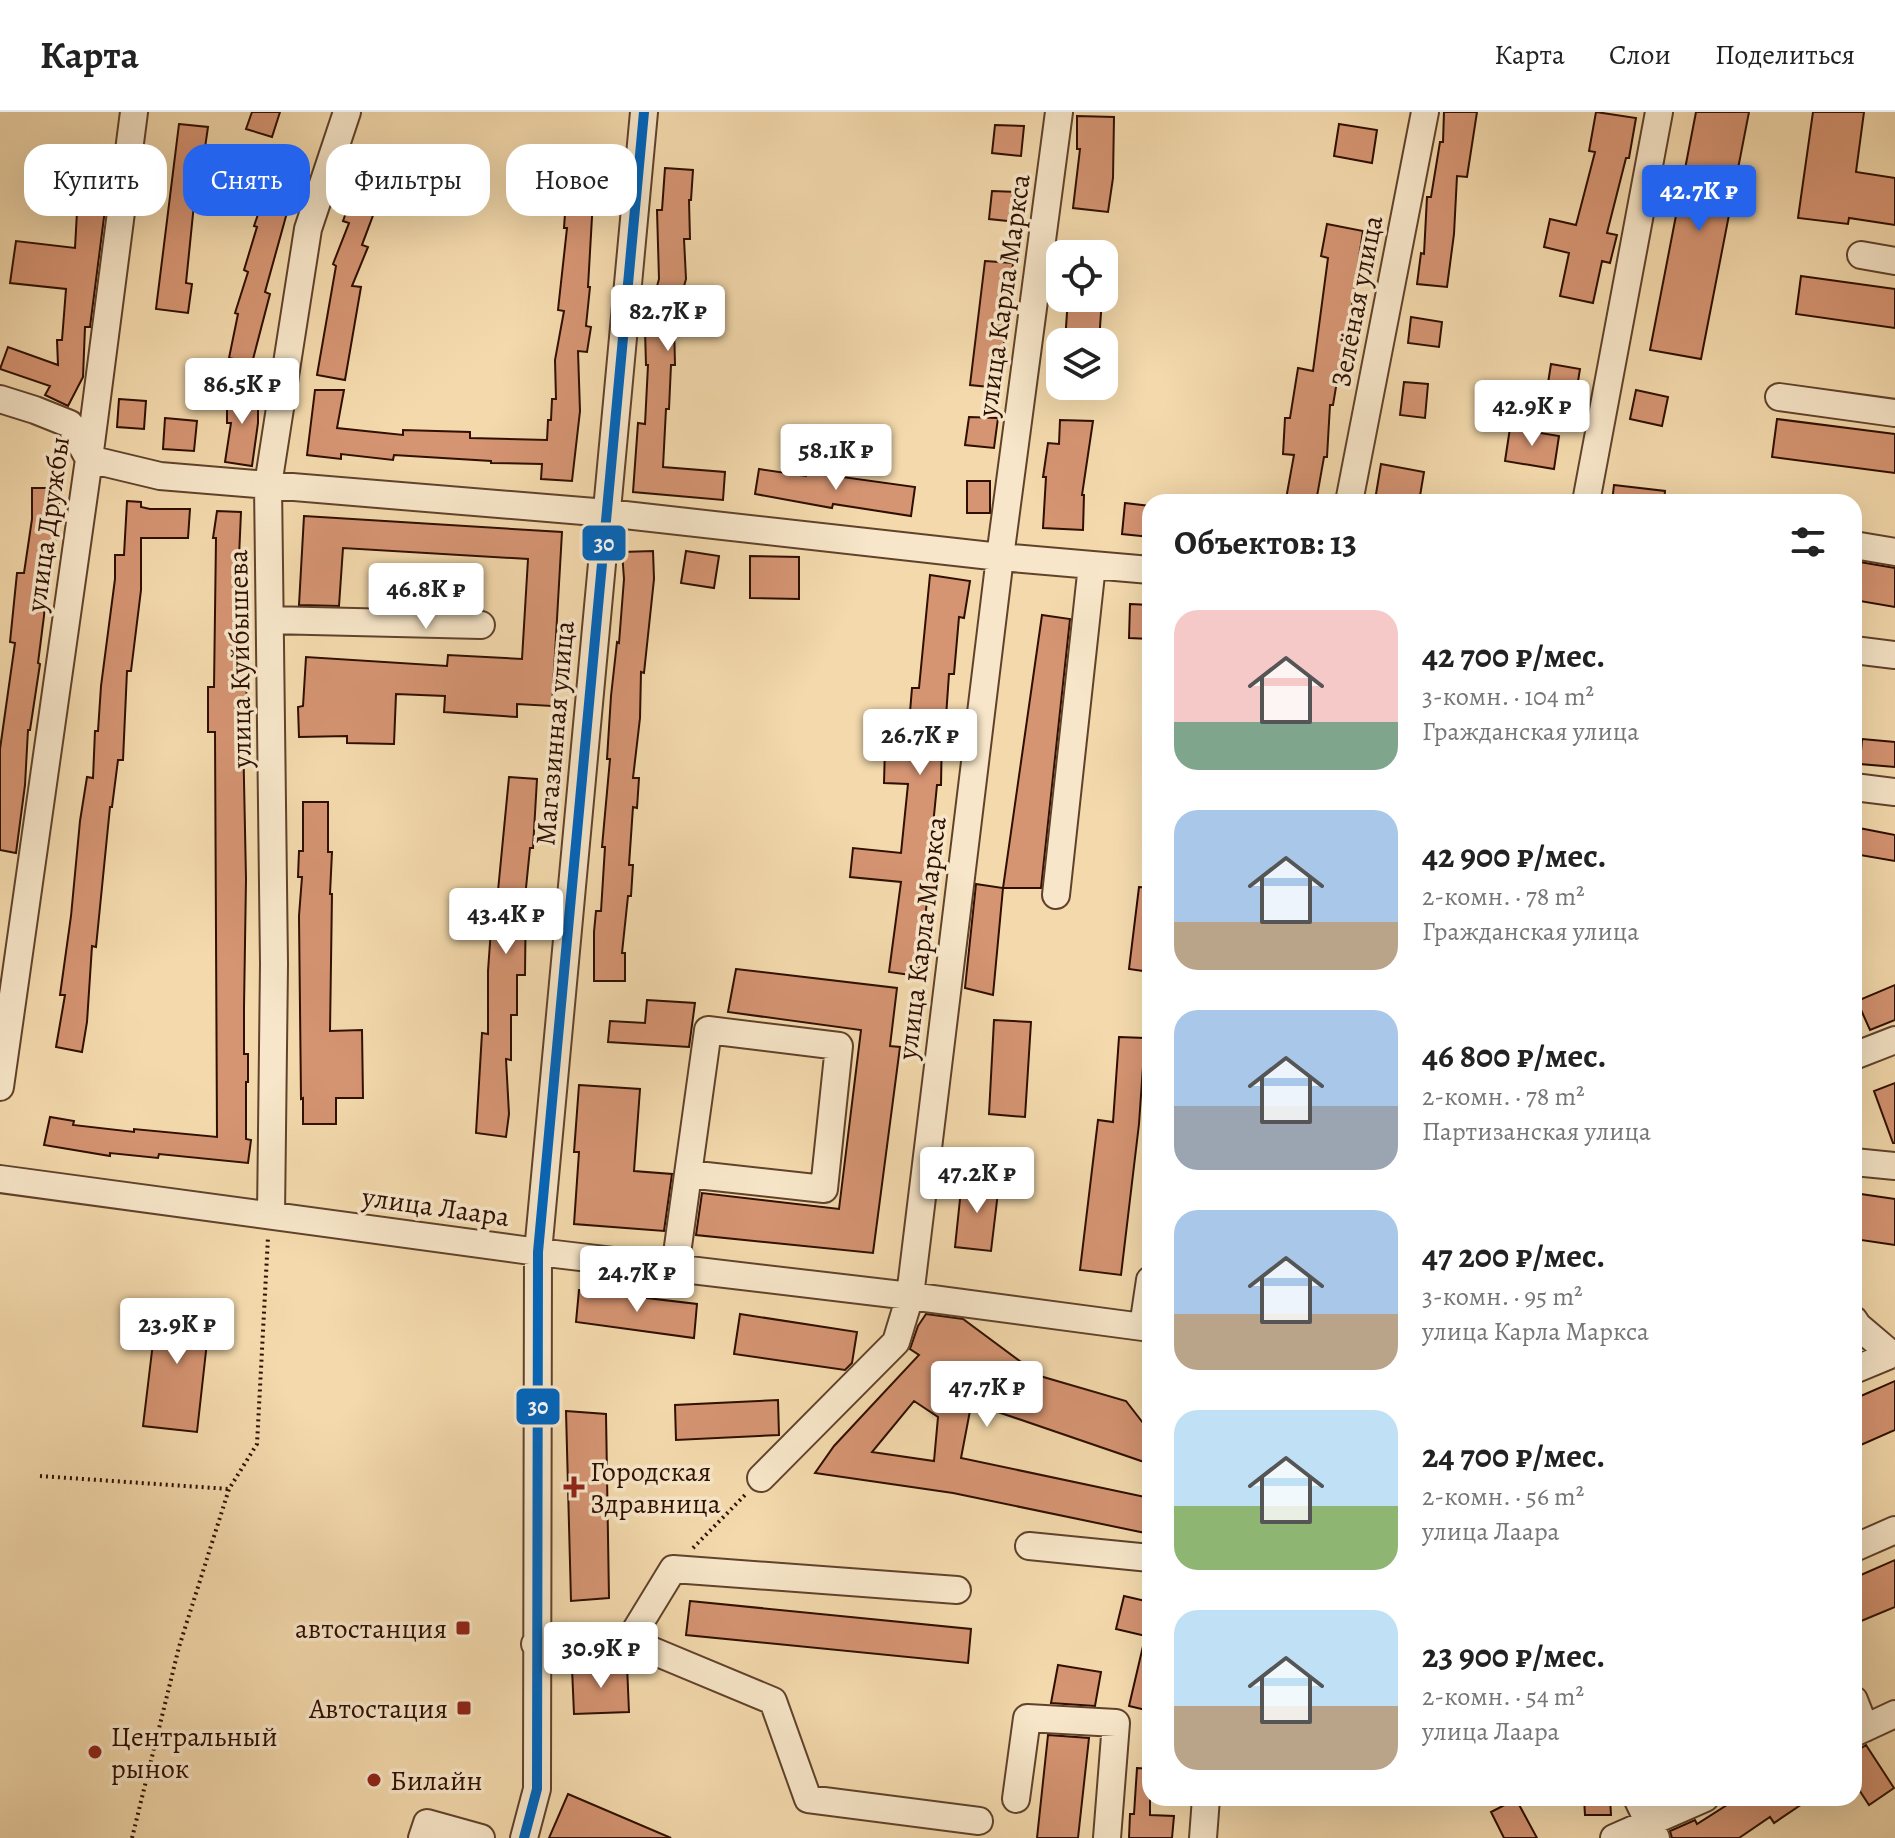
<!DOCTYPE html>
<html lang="ru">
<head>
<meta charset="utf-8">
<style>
	body { margin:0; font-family:Alegreya,serif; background:#f2f2f2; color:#222; height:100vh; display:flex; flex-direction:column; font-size:30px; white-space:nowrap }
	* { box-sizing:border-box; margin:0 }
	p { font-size:26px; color:#767676 }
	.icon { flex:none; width:44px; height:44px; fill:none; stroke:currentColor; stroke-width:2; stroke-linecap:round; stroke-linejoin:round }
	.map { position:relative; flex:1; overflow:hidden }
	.panel { position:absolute; left:1142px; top:382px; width:720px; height:1312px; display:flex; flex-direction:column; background:#fff; border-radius:24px; box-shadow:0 8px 32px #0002 }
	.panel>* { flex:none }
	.top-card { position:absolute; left:24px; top:32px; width:760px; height:72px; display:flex; gap:16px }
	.fabs { position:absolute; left:1046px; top:128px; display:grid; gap:16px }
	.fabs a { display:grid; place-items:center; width:72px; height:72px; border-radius:16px; background:#fff; box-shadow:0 8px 32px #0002; font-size:40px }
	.price { position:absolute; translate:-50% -68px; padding:0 18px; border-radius:8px; background:#fff; color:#222; font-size:26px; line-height:52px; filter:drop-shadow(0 2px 4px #0008) }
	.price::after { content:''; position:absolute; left:50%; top:48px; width:24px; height:18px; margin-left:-12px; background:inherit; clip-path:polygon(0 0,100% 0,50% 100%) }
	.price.selected { background:#2563eb; color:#fff }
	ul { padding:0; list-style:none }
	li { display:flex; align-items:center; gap:24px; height:200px; padding:0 32px }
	li span { display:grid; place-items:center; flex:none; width:224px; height:160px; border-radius:24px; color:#555 }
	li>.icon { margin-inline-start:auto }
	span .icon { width:96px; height:96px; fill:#fffc; stroke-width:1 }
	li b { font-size:34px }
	h2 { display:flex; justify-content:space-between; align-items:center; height:96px; padding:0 32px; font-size:34px }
	.pill { padding:0 28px; border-radius:24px; background:#fff; box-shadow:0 8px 32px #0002; font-size:28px; line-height:72px }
	.pill.selected { background:#2563eb; color:#fff }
	header { display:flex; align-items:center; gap:48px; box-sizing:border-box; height:112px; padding:0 40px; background:#fff; border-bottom:2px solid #e0e0e0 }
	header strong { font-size:38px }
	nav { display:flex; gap:44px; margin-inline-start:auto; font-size:28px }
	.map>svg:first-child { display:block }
	.building { fill:#d59472; stroke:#2f0f00; stroke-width:2; fill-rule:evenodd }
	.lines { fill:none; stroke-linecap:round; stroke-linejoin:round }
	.minor-casing { stroke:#60422b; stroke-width:30 }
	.path { stroke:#2f0f00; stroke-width:4; stroke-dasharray:2 4; stroke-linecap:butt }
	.minor { stroke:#f7e6c9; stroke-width:26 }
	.bus-1-casing { stroke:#f7e6c9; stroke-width:16 }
	.bus-1 { stroke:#0065bd; stroke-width:10 }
	.poi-dot { fill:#8f2418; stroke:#f7e6c9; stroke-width:3 }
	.labels { text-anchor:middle; stroke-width:7; stroke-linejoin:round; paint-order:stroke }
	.street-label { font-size:28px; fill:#2f0f00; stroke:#f7e6c9 }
	.poi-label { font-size:28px; fill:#2f0f00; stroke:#f7e6c9; text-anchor:start }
	.line-badge { stroke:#f7e6c9; stroke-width:3 }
	.badge-label { font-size:22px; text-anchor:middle; font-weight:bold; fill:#fff }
</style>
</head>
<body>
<header>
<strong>Карта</strong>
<nav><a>Карта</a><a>Слои</a><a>Поделиться</a></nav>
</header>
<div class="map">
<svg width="1895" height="1726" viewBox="0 0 1895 1726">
	<rect width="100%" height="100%" fill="#f3d9ac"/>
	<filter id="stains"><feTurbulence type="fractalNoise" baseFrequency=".0025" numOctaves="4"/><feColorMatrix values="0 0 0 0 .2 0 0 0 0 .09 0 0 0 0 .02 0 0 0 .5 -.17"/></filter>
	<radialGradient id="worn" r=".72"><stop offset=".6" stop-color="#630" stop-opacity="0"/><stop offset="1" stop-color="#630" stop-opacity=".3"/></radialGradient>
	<!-- building -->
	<path class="building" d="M252,0H280L272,25L246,17Z
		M1444,0H1477L1467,65L1457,64L1454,122L1447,175L1417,172L1421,141L1424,142L1427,85H1431L1440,30H1443Z
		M1596,0L1636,6L1629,46H1626L1607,121L1617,123L1610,151L1602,149L1593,191L1560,184L1569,141L1544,135L1550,107L1576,113L1595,40L1589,39Z
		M1696,0H1749L1701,247L1650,238Z
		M1813,0H1864L1856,60L1895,66V113L1849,106L1848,112L1798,106Z
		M1077,4L1114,5L1113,66L1108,100L1073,96L1080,37H1077Z
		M179,12L208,15L204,43H200L193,102L186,171L192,172L188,201L156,197Z
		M1339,12L1377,18L1372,51L1334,44Z
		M995,13L1024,14L1021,44L992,41Z
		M574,36L600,38L597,70H594L588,175H590L586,214L591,215L587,240L578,239L580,299L572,369L541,367L542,352L491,351V349L394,343L393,348L341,342V347L307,343L315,278H344L337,316L403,323V318L470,320V326L547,328L548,308H551L552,287H556L555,248L564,199L558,198L567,116H564L566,87H568Z
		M278,43L301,50L265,180L270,182L252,251L229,246L238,202L235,201L248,160L244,158L257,115L254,114Z
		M665,56L693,58L691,88H689L690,127H684L686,167L674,212L675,253H671L669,297H666L663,355L725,360L723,388L633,380L638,311L645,312L648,253H646L645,218L659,167L657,98H662Z
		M79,63L109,66L90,215H85L83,265L68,294L45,283L50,274L0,257L8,235L58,253L57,228H62L66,177L10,171L16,129L75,136Z
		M992,79L1021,80L1017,110L989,107Z
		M353,81L378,90L362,133L368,135L352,174L361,175L345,268L317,263L336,154L333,152L349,111L343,109Z
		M1327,112L1363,119L1344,246L1341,245L1333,293H1330L1327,345H1324L1316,390H1306L1286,387L1294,343L1283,342L1285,306H1290L1298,256L1313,259L1328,146L1321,144Z
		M985,149L1013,151L999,276L970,273Z
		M1801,164L1895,177V216L1796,202Z
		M1068,186H1102L1099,230H1065Z
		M1411,205L1442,210L1439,235L1408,231Z
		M1551,252L1580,257L1575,288L1546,284Z
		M1404,270L1428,272L1425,306L1400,303Z
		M227,278H258V311L252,354L225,350L231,311H227Z
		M1636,278L1668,285L1662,314L1630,307Z
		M119,287L146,289L144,317L117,315Z
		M969,305L998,306L994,336L965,333Z
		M165,306L197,309L194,339L163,337Z
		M1777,307L1895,322V361L1772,345Z
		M1060,308L1093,309L1082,383H1084L1083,418L1043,416L1046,365H1043L1048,331L1059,332Z
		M1510,316L1559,324L1554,357L1505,349Z
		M1381,352L1424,360L1419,390L1375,388Z
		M759,357L806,364L807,360L915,375L911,404L833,392L832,396L755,382Z
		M967,369H990V401H967Z
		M1614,373L1665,379L1664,390H1612Z
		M32,376H59V405L52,449L47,448L44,504L38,551L40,552L30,618H28L25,673L16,741L0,738V637L15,531L10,530L17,461H24L32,407Z
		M127,389L141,390V395L150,397H190L188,426H141V478L131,559H127L123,648H118L112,695H110L96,835L92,834L87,910L82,940L56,935L65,883H60L71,804L80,709L87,665L93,666L95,619H98L101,574L115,467V443H124Z
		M1125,391L1150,394V425L1122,422Z
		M217,399L241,400L239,445H247V469H242L240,523L246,524L247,620H243L246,767L244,896V942H248V970H246V1027L251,1028L248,1051L159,1042L158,1046L110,1041V1044L44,1033L50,1005L74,1009L73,1013L134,1020V1017L217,1025L215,620H208V575H214L216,426H213Z
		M304,404L562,420L552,594L517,592V605L444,600L445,584L396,582L394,632L347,631V624L299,625L298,595L303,594L306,545L447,554L448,543L522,547L528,447L343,436L339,494L299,493Z
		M653,439L654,467L644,561L641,560L640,606L633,666H639L637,696L633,695L629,753H633L631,784H628L622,841H625V869H594V820L596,799H601L605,735H602L610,647H607L611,584L617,530L619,531L624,467L622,440Z
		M686,439L719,444L714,476L681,471Z
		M750,444L799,445V487L750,486Z
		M1854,449L1895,456V495L1854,488Z
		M930,463L970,469L964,506L959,505L954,562H949L945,619L942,618L941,673H937L930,744L941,745L939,774L929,773L918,864L889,860L901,770L850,765L853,736L901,741L908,672L884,671L885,635L907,636L912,576H919Z
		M1130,492L1150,493V527L1129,526Z
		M1042,503L1070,507L1041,776H1003Z
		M1862,627L1895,630V655L1860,652Z
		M509,665L537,667L533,736H530L526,776L525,863H517V903H511V948L506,947L509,1002L506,1025L476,1021L482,921L488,922V859L493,789H497Z
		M303,690H328V740H332L330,782H332L330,919L362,918L363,986H336V1012H303V986L301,987L299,804L302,765H298L299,739H303Z
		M1854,715L1895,723V749L1854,742Z
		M976,772L1003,776L993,883L965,876Z
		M1139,775L1150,776V860L1129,857Z
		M736,857L897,876L890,934L900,935L873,1141L696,1123L702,1081L839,1097L861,918L728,900Z
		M1895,873V908L1870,918L1857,889Z
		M647,888L695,891L689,935L608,930L610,909L645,911Z
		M994,908L1031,910L1025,1005L989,1002Z
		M1119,925L1145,926L1139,1012L1121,1163L1080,1158L1098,1008L1113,1010Z
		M1895,971V1031H1893L1874,979Z
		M579,973L640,977L634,1059L672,1062L664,1119L574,1112L579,1040H574Z
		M962,1068L999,1072L991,1139L955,1135Z
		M1854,1081L1895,1087V1133L1854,1127Z
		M579,1178L697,1192L694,1226L576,1210Z
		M158,1189L211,1194L197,1320L143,1314Z
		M740,1202L857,1220L852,1251L845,1258L734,1242Z
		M926,1202L963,1207L1040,1264L1126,1289L1150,1320V1352L995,1299L973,1283L961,1346L1150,1386V1422L953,1381L815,1361L834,1334L919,1243L910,1237L918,1214ZM914,1289L938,1305L934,1349L872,1340Z
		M1895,1269V1318L1854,1336V1287Z
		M778,1288L779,1323L676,1328L675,1293Z
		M566,1299L606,1302L609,1486L571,1489Z
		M1895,1448V1495L1854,1512V1466Z
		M1124,1484L1150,1490V1525L1116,1517Z
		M690,1489L971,1517L968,1551L686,1523Z
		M1143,1534L1150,1535V1599L1129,1594Z
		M627,1553L629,1600L574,1602L572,1556Z
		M1058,1553L1101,1560L1095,1594L1051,1591Z
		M1048,1623L1089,1626L1078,1726H1037Z
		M1866,1633L1894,1676L1869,1693L1854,1670V1641Z
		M1137,1656L1150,1657V1703L1174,1704L1172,1726H1129L1130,1702H1134Z
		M568,1682L671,1726H549Z
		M1584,1686H1610L1611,1703H1585Z
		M1738,1686H1811L1774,1711L1770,1705L1739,1726H1672L1670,1719L1695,1708L1697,1712Z
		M1516,1687L1537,1726H1504L1491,1700Z"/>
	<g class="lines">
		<!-- minor casing -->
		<g class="minor-casing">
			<path id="minor" d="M1861,143L1895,149
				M1779,285L1895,301
				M0,287L35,298L70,312L89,347L160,364L607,401L1000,445L1150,458
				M1349,390L1425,0
				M1586,390L1659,0
				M1854,433L1895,440
				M270,508L481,513
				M1854,538L1895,543
				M1854,675L1895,680
				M1056,783L1092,453
				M1854,944L1895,928
				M0,975L89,347L134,0
				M1854,1050L1895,1054
				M0,1067L538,1140L910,1184L1150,1216
				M271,1103L274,852L268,373L308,117L347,0
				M675,1156L688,1062L824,1077L839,934L708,918L688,1062
				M1854,1208L1858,1214L1891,1242
				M1143,1215L1150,1168
				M1854,1258L1895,1241
				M761,1366L896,1230L910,1184L1000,445L1059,0
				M1029,1434L1150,1446
				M1854,1436L1895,1418
				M629,1529L673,1457L957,1478
				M535,1532L629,1529L773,1589L808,1687L979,1709
				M1854,1588L1865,1616
				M1854,1621L1895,1602
				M1637,1686L1656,1726
				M1016,1687L1027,1606L1116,1611L1107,1726
				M422,1726L427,1711L481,1726
				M524,1726L537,1677L538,1140L644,0
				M1203,1726L1206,1686
				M1614,1726L1705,1686"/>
		</g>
		<!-- path -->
		<path class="path" d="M40,1364L229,1377
			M693,1436L746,1382
			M132,1726L179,1535L229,1377L257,1332L268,1125"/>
		<!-- minor -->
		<use href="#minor" class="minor"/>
		<!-- bus-1 casing -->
		<g class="bus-1-casing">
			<path id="bus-1" d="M524,1726L537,1677L538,1140L644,0"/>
		</g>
		<!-- bus-1 -->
		<use href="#bus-1" class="bus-1"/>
	</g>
	<!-- markers -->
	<g class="poi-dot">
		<path d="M570 1363h8v8h8v8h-8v8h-8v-8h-8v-8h8z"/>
		<rect x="455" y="1508" width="16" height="16" rx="4"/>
		<rect x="456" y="1588" width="16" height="16" rx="4"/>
		<circle cx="95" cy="1640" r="8"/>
		<circle cx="374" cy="1668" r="8"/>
	</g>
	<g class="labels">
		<!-- street labels -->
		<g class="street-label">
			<text transform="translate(1003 183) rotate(-82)" y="10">улица Карла Маркса</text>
			<text transform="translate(1356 189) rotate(-79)" y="10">Зелёная улица</text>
			<text transform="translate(47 412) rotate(-82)" y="10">улица Дружбы</text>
			<text transform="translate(239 547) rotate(-91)" y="10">улица Куйбышева</text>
			<text transform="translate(554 621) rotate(-85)" y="10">Магазинная улица</text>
			<text transform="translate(921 826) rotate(-83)" y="10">улица Карла Маркса</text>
			<text transform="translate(436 1094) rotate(8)" y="10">улица Лаара</text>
		</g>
		<!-- poi labels -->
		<g class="poi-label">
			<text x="590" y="1369">Городская<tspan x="590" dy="32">Здравница</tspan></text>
			<text x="447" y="1526" text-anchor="end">автостанция</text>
			<text x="448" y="1606" text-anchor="end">Автостация</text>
			<text x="111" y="1634">Центральный<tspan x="111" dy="32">рынок</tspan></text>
			<text x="390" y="1678">Билайн</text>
		</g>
	</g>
	<g class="line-badge">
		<rect x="581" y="412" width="46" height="38" rx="8" fill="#0065bd"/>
		<rect x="515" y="1275" width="46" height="39" rx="8" fill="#0065bd"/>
	</g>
	<g class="badge-label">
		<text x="604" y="439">30</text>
		<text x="538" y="1302">30</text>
	</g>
	<rect width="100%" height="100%" filter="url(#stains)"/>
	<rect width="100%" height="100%" fill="url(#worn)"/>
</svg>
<div class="fabs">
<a><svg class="icon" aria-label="locate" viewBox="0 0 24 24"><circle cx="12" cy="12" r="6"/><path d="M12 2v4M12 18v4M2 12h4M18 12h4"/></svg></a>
<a><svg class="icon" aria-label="layers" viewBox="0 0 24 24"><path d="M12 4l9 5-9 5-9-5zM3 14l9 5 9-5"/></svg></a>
</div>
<b class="price selected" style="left:1699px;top:121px">42.7K ₽</b>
<b class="price" style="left:668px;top:241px">82.7K ₽</b>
<b class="price" style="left:242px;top:314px">86.5K ₽</b>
<b class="price" style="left:1532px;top:336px">42.9K ₽</b>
<b class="price" style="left:836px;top:380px">58.1K ₽</b>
<b class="price" style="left:426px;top:519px">46.8K ₽</b>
<b class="price" style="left:920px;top:665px">26.7K ₽</b>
<b class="price" style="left:506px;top:844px">43.4K ₽</b>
<b class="price" style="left:977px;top:1103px">47.2K ₽</b>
<b class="price" style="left:637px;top:1202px">24.7K ₽</b>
<b class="price" style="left:177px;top:1254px">23.9K ₽</b>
<b class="price" style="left:987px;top:1317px">47.7K ₽</b>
<b class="price" style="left:601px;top:1578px">30.9K ₽</b>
<div class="top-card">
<a class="pill">Купить</a>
<a class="pill selected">Снять</a>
<a class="pill">Фильтры</a>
<a class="pill">Новое</a>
</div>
<section class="panel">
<h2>Объектов: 13<svg class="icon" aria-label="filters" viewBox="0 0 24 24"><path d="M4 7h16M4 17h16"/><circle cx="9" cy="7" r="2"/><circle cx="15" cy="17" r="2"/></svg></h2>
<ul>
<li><span style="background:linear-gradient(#f6c9c9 70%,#7fa58c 0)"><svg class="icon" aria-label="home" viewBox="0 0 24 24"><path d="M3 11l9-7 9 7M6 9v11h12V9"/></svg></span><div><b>42 700 ₽/мес.</b><p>3-комн. · 104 m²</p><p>Гражданская улица</p></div></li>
<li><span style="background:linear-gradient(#a9c7e8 70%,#b9a48a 0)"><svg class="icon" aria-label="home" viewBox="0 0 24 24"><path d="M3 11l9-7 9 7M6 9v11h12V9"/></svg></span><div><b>42 900 ₽/мес.</b><p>2-комн. · 78 m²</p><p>Гражданская улица</p></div></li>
<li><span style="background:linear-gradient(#a9c7e8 60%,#9aa5b1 0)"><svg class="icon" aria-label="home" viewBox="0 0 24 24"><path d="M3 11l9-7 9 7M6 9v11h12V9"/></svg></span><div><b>46 800 ₽/мес.</b><p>2-комн. · 78 m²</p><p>Партизанская улица</p></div></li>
<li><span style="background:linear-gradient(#a9c7e8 65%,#b9a48a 0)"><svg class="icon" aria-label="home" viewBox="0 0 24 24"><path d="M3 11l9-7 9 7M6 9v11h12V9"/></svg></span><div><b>47 200 ₽/мес.</b><p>3-комн. · 95 m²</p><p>улица Карла Маркса</p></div></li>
<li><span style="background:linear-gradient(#bfe0f5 60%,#8fb573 0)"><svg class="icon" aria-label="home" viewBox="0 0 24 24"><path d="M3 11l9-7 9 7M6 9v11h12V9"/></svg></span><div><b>24 700 ₽/мес.</b><p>2-комн. · 56 m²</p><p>улица Лаара</p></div></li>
<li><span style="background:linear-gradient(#bfe0f5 60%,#b9a48a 0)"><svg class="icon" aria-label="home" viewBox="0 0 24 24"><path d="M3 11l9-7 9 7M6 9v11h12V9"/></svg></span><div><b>23 900 ₽/мес.</b><p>2-комн. · 54 m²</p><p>улица Лаара</p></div></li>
</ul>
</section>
</div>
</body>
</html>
